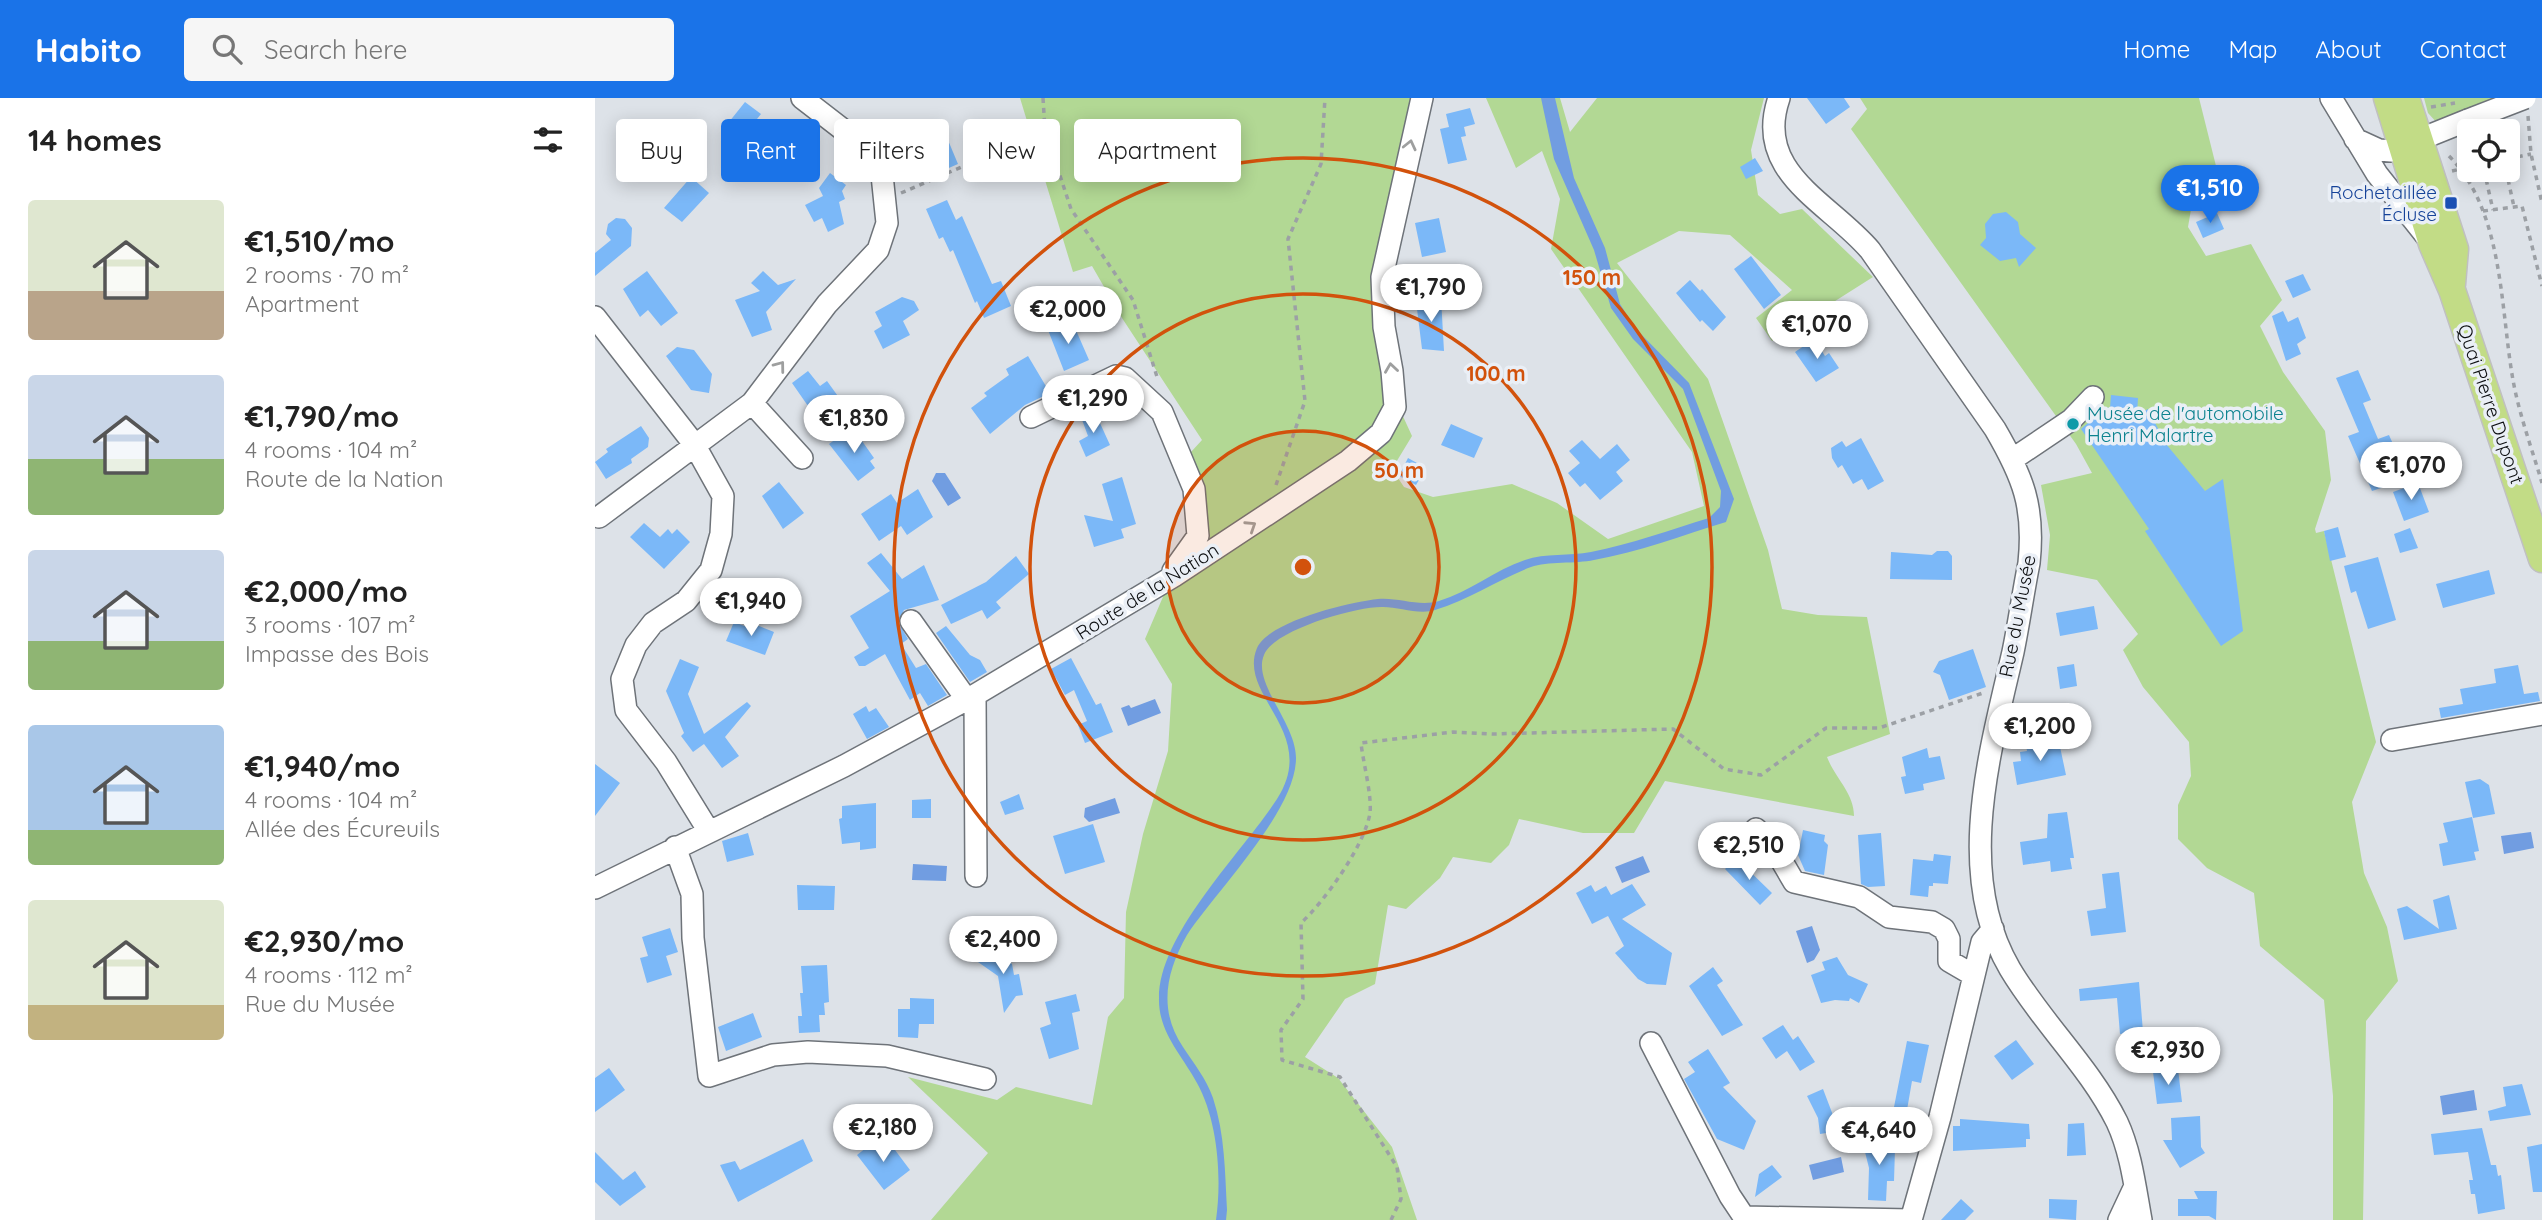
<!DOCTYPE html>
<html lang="en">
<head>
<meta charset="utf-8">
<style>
	body { margin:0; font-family:Quicksand,sans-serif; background:#f6f6f6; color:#222; height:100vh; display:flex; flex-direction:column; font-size:26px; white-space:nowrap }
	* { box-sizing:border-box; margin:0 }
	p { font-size:23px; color:#767676 }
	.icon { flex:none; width:38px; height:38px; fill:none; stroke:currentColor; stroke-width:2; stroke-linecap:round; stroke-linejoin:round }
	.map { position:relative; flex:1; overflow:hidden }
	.side { display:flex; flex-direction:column; background:#fff; width:595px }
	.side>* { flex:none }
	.guide { position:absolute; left:21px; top:21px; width:665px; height:63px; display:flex; gap:14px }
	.fabs { position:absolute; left:1862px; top:21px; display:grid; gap:14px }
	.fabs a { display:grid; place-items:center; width:63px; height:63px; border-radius:7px; background:#fff; box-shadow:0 4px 18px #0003; font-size:35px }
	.price { position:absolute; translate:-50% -60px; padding:0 16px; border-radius:24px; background:#fff; color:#222; font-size:23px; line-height:46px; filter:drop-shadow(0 2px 4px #0008) }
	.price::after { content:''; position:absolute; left:50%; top:42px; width:21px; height:16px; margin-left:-10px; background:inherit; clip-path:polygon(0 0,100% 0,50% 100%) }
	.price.selected { background:#1a73e8; color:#fff }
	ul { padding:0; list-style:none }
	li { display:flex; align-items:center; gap:21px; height:175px; padding:0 28px }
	li span { display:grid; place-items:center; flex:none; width:196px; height:140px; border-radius:7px; color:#555 }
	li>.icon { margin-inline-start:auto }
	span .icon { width:84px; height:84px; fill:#fffc; stroke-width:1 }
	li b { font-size:30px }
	h2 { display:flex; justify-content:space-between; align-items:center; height:84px; padding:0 28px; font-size:30px }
	.pill { padding:0 24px; border-radius:7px; background:#fff; box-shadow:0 4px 18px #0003; font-size:24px; line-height:63px }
	.pill.selected { background:#1a73e8; color:#fff }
	header { display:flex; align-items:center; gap:42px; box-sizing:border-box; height:98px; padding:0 35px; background:#1a73e8; color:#fff }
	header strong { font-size:33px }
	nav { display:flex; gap:38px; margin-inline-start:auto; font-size:24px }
	.search { width:490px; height:63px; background:#f6f6f6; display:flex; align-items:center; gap:18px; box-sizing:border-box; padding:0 24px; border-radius:7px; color:#767676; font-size:26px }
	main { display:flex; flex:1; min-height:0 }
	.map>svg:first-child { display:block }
	.green { fill:#b2d894 }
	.water { fill:#719de1 }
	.building { fill:#7bb8f8 }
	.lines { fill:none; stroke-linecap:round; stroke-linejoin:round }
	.minor-casing { stroke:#6e7379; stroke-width:24 }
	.major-casing { stroke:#c0c0c1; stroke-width:29 }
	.path { stroke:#9ca0a5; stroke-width:3.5; stroke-dasharray:5 5; stroke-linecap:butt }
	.minor { stroke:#fff; stroke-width:21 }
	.major { stroke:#c2dc86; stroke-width:26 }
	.minor-bridge-casing { stroke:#6e7379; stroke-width:24; stroke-linecap:butt }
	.minor-bridge { stroke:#fff; stroke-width:21 }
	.oneway { stroke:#9e9f9f }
	.ring { fill:none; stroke:#d2520c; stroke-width:3.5 }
	.transit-dot { fill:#1a4fb4; stroke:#eaeff6; stroke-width:2.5 }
	.culture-dot { fill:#0f9aa8; stroke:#eaeff6; stroke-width:2.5 }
	.labels { text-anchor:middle; stroke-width:7; stroke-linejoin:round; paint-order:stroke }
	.transit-label { font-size:19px; fill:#164399; stroke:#eaeff6; text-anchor:end }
	.street-label { font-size:19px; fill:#0c0e10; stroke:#eaeff6 }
	.culture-label { font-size:19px; fill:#0d838f; stroke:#eaeff6; text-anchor:start }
	.centre { fill:#d2520c; stroke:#eaeff6; stroke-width:3.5 }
	.ring-label { font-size:21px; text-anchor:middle; font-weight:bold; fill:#d2520c; stroke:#eaeff6; stroke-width:7; stroke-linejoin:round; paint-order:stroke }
</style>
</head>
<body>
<header>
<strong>Habito</strong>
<div class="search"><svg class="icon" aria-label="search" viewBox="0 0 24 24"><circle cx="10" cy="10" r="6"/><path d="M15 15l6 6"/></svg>Search here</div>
<nav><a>Home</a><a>Map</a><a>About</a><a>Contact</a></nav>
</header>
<main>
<section class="side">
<h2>14 homes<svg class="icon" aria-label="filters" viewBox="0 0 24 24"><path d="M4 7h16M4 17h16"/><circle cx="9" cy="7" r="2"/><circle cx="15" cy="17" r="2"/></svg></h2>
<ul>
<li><span style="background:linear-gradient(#dfe7d0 65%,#b9a48a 0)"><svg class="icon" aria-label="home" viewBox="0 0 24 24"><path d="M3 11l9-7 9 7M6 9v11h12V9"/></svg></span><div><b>€1,510/mo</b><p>2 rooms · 70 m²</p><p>Apartment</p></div></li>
<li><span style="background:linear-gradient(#c9d6e8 60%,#8fb573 0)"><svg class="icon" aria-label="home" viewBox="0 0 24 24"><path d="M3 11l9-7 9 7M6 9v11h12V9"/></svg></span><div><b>€1,790/mo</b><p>4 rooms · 104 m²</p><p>Route de la Nation</p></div></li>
<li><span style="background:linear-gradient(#c9d6e8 65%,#8fb573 0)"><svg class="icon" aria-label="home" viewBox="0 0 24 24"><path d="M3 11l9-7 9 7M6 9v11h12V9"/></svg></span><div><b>€2,000/mo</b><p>3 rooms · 107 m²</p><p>Impasse des Bois</p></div></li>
<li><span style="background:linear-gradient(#a9c7e8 75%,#8fb573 0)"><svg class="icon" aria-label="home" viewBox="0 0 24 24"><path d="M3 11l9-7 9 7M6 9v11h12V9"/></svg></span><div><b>€1,940/mo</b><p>4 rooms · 104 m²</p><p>Allée des Écureuils</p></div></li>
<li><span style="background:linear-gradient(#dfe7d0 75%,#c2b280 0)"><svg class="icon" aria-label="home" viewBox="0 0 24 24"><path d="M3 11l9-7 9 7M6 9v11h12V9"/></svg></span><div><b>€2,930/mo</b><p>4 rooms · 112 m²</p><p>Rue du Musée</p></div></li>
</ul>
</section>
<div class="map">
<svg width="1947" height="1122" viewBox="0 0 1947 1122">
	<rect width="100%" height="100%" fill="#dde2e8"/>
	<!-- green -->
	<path class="green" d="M425,0H819L805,52L789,277L817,338L797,371L809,389L838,399L917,386L962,405L1013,441L1109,408L1097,354L956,151L965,101L947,53L921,70L891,0H965L975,34L1002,0H1169L1156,52L1163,97L1185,116L1207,111L1278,179L1177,243L1161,220L1197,192L1135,137L1084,133L1022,165L1113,281L1173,452L1187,511L1223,517L1272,519L1295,636L1232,659C1240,680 1259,695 1259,718L1070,683L1039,735H988L924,721L914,747L896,765L858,759L845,780L811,811L793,807L780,886L750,901L710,959L743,980L797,1049L822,1122H336L393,1055L313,979L402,1002L421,989L497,1007L513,919L529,900L531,814L548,736L573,653L577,586L550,541L602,419L585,366L607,342L527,220L497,168L478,174Z
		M1265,0H1604L1623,76L1598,100L1593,129L1611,158L1656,146L1687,202L1665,228L1688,274L1730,333L1736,382L1720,431L1721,435L1729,433L1781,644L1757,704L1769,775L1792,829L1803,883L1771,923L1768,1122H1738V998L1729,902L1665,848L1659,795L1612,770L1583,741V707L1596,678L1594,644L1548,589L1528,552L1543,536L1502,482L1452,472L1455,437L1446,387L1497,375L1481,346L1256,31L1272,11Z
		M1829,0H1903L1843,26L1833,15Z"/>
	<!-- water -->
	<path class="water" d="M946,0H960L979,80L1010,150L1025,206L1041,231L1094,285L1139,401L1131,424C1088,437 1044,454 999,462C981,466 952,463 936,469C904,481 874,502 840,512C824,517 804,509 788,509C762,508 678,532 669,557C657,585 701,625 701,660C701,713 622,792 592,837C571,874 563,912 588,949C599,966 611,980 618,1000C630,1036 630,1075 632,1112L631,1122H621C627,1080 623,1023 602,985C587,957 563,934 564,900C564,835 647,755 682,701C725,634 642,598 662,550C674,523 755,504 783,501C803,499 824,509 844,503C874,494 900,472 930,462C950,455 975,458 996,454C1036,446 1075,432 1114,420L1125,409L1126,393L1088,291L1038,241L1016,210L999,152L959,61Z
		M341,375H350L366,400L353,408L337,383Z
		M560,601L566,615L533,628L526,610L534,607L536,610Z
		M520,700L525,715L494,724L489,719L490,710Z
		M1936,734L1939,750L1909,756L1906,738Z
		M1048,758L1055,774L1027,785L1020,769Z
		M318,766L352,768L351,783L317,782Z
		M1217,828L1225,852L1219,862L1212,865L1201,833Z
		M1879,992L1882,1012L1848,1017L1845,998Z
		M1246,1059L1249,1074L1218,1082L1214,1067Z"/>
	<!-- building -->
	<path class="building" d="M1212,0H1249L1255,9L1231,26Z
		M150,4L166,16L162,21L171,29L158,44L134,24Z
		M875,10L880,26L869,29L871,38L866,39L872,62L853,66L845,31L854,29L851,16Z
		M326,28L329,35L340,40L350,35L363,66L324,83L317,68L323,65L310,36Z
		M166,34L184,49L172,63L155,48Z
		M1160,60L1168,73L1151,81L1145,69Z
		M235,75L251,87L247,93L250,101L244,104L249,126L233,134L227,120L219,124L210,107L228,98L224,90Z
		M96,79L114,95L87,124L69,110Z
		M352,102L361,122L367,118L397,186L406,183L416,208L389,220L382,203L380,205L358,152L355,154L348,139L344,141L331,111Z
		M1411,114L1423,124L1425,136L1441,150L1424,169L1421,160L1405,163L1385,147L1391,140L1390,126L1398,116Z
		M1622,115L1629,131L1608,140L1601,124Z
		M21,120L30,121L37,130L36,148L0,178V155L16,142L11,136L13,126Z
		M844,120L851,154L827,159L820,125Z
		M1156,158L1186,197L1169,211L1139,171Z
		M52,173L83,215L66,228L53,212L45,219L28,191Z
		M168,173L183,187L201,181L171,214L177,232L157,239L140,202L165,193L156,185Z
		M1708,176L1716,192L1698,200L1690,183Z
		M1095,182L1105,193L1107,191L1131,219L1118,233L1107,222L1105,224L1081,195Z
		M307,199L319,203L324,212L308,223L315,237L288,251L279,233L287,228L280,214Z
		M846,200L849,253L827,251L821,203Z
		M1688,213L1693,224L1703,219L1711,240L1702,246L1706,256L1691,263L1677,218Z
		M477,223L494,262L469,273L453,232Z
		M1219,241L1230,258L1234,255L1244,270L1221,284L1200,254Z
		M82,249L99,252L117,276L114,295L96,292L71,258Z
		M433,258L455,295L430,307L395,336L376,310L392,298L389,295L414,277L411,271Z
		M1763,272L1776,302L1768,305L1783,341L1794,337L1802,355L1789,361L1792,388L1777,393L1753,338L1764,334L1741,280Z
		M213,273L225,288L232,283L245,301L226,316L218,304L213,308L197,285Z
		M1516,297L1543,300L1542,317L1553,311L1571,346L1610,393L1628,381L1648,533L1626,548L1550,433L1554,431L1486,331L1500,319L1507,309L1515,310Z
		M499,312L515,347L491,359L484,343L493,338L486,319Z
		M856,326L888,340L879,360L846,347Z
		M46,328L54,340L53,349L36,361L37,365L11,381L0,364L13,354L11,351Z
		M252,333L262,346L267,343L279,360L275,363L280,370L263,383L234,346Z
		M1266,340L1289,383L1273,392L1267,381L1258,386L1247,367L1243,370L1237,360L1236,350L1247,343L1251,349Z
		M987,342L1005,361L1022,346L1035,362L1021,374L1028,383L1005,402L990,385L985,389L973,375L985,365L974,353Z
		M813,360L831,370L821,387L804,378Z
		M527,379L541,426L526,431L529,440L499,449L489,417L518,423L507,386Z
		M184,384L209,415L188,431L167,398Z
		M1823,385L1834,414L1809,423L1798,394Z
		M323,391L338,419L312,437L306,428L284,443L266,416L296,396L302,405Z
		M49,425L65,439L73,431L77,436L82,431L95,444L69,471L35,439Z
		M1743,429L1751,459L1735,463L1729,433Z
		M1815,430L1823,450L1805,455L1799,436Z
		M1342,453H1353L1357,458V482L1295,481L1296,454L1337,457Z
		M286,455L307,481L329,467L344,502L309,512L303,524L313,541L306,546L321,570L331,566L352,597L333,608L325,595L315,602L290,556L270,568H264L259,559L274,550L255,518L295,493L272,465Z
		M421,458L434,476L401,504L406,510L392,521L387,512L356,526L346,507L391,484Z
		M1783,459L1801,522L1773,531L1761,493L1756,495L1749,468Z
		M1894,472L1900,496L1848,510L1841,486Z
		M1499,508L1503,531L1465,538L1461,515Z
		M139,524L157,531L159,526L179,534L170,557L131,543Z
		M351,528L375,557L385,562L392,574L375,584L341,535Z
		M1378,551L1391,589L1354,602L1345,577L1338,574L1344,563Z
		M476,560L501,607L506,605L518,634L490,645L483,627L492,623L479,592L470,597L456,571Z
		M85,561L104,569L93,596L109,636L152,604L156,608L130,639L144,658L127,670L109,646L98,654L86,638L89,635L71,593Z
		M1479,566L1482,588L1465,591L1462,569Z
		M1923,567L1929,596L1943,594L1945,603L1846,620L1844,610L1868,606L1865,591L1901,585L1899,571Z
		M271,608L274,614L281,610L294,629L272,641L258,616Z
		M1447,644V647L1464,644L1471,677L1422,687L1418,664L1426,663L1425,654L1432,653L1431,647Z
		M1332,650L1334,660L1345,658L1350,681L1328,686L1329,692L1310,696L1306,679L1311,678L1307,659Z
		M0,666L25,685L0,718Z
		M1885,681L1894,687L1900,716L1878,720L1870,684Z
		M424,696L429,711L410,717L405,704Z
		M336,701V720H317V702Z
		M281,705V750L265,752V744L247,746L244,721L247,720V708Z
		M1472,714L1479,760H1475L1477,771L1456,774L1455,763L1428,767L1425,744L1452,740L1453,716Z
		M1877,719L1884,753L1879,754L1881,762L1848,768L1844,746L1853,744L1848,725Z
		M498,726L510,764L470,776L458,738Z
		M1208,732L1230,737L1229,743L1233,747L1229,777L1210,773L1203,757Z
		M153,735L159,757L132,764L127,743Z
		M1286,735L1290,788L1273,789L1266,786L1263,737Z
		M1339,756L1356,758L1353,786L1338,785V788H1334L1333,799L1315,797L1318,761L1338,763Z
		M1141,760L1177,795L1165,807L1130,771Z
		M1524,774L1531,834L1496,838L1492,813L1511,810L1507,776Z
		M1037,786L1051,807L1027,821L1077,855L1071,887L1052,886L1043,881L1020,855L1029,848L1013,818L997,826L981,795L996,787L1000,794L1011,788L1016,797Z
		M202,787L240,788L239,812H203Z
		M1854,797L1862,831L1809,842L1802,811L1812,808L1844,831L1838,802Z
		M75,830L83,854L71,858L77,877L52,885L45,860L53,858L47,839Z
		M393,849L417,866L419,877L424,876L428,897L421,898L409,915L403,878L383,864Z
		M1242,859L1253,877L1273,886L1264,905L1255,900L1254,903L1240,902L1226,905L1216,877L1230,872L1227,864Z
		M232,867L234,904L229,905L230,917H224L225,934L204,935L203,918H207L205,895H208L206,868Z
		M1118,869L1128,883L1122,887L1148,927L1127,938L1094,888Z
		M1544,884L1548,934L1525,936L1522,900L1485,903L1484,891Z
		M481,896L485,913L477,915L484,951L454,961L445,930L456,926L450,904Z
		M315,900L339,901V926H324L323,940L303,939V911H315Z
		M158,915L167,939L131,953L123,929Z
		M1188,927L1198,942L1203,938L1220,964L1205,973L1192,953L1181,961L1167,940Z
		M1421,942L1439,966L1417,982L1399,958Z
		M1312,943L1334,947L1326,985L1317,983L1312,1012L1299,1009Z
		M1113,951L1135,985L1128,989L1161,1023L1149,1052L1122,1041L1089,981L1100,974L1093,964Z
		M14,970L30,992L0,1014V980Z
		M1583,971L1587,1004L1562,1006L1558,974Z
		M1927,986L1936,1017L1895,1023L1893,1013L1911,1008L1908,989Z
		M1228,991L1244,1033L1225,1036L1223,1020L1212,998Z
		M1605,1018L1606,1049L1610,1055L1585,1070L1568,1042H1577L1576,1020Z
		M1365,1021L1434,1026L1435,1041H1431V1049L1358,1053V1028H1365Z
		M1489,1025L1491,1057L1472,1058L1473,1026Z
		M1887,1030L1896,1067H1901L1903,1078L1906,1077L1910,1111L1883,1116L1880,1096H1876L1874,1082H1878L1873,1054L1839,1057L1836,1036Z
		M1290,1037L1295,1052L1300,1051L1299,1083H1292L1291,1103L1273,1102L1274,1070L1267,1042Z
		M208,1041L218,1063L143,1104L125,1067L140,1063L145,1072Z
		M281,1042L288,1050L300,1052L315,1072L289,1092L262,1057Z
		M1947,1046V1094H1938L1932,1049Z
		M0,1054L28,1082L40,1073L51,1089L25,1108L0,1084Z
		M1177,1067L1187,1079L1160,1099L1164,1076Z
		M1599,1093H1622L1621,1122L1614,1118H1583V1101H1603Z
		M1366,1101L1379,1113L1370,1122H1346Z
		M1454,1101L1482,1102L1481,1122L1454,1120Z"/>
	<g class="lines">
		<!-- minor casing -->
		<g class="minor-casing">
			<path id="minor" d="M1184,0C1158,75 1234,104 1275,152L1400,331C1428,379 1440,409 1434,465C1428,495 1424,525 1418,554C1395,654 1359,776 1415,871C1447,925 1494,968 1522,1024C1536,1054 1540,1089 1546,1122
				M1736,0L1782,76L1832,139
				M1760,41L1784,52L1796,53L1873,22
				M0,219L99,346L128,398L126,436L116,472L91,503L58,525L41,547L27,581L31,612L71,664L113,732
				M157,305L207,360
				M436,319L521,278L530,280L567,314L599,391L603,438L578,473
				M1418,361L1476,322L1498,299
				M4,419L157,305L232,206L283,152L292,125L287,77L273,51L207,0
				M316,523L372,602
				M380,597L381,778
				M1797,642L1947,616
				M1161,731L1178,748L1199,784L1264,799L1294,819L1337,824L1349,831L1354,841V863L1378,877
				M80,749L97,796L98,840L114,978L178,957L213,954L292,958L390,981
				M0,790L249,668L380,597L579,478L753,363L786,335L800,309L797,273L789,229L787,179L827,0
				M1056,945L1135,1098L1149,1119L1316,1122
				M1316,1122L1345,1019L1387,844L1398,831
				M1524,1122L1540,1088"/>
		</g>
		<!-- major casing -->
		<g class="major-casing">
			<path id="major" d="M1792,0L1837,146L1857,192L1947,461
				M1811,0L1860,151L1857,186"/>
		</g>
		<!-- path -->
		<path class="path" d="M448,0L450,32L476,111L538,202L563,282
			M1836,9L1860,5
			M1933,18L1936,56L1947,105
			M1854,58C1909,114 1905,209 1918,282C1924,316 1937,351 1947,385
			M1913,61L1936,56
			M1889,72L1898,112
			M1911,72L1919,109
			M1857,73L1874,69
			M306,95L450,33
			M1888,113L1927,108L1947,188
			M681,387L710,303L693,141L726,66L730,0
			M796,1122L806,1101L802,1069L745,979L687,962L686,932L708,901L706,825C729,804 770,747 775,715C777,697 768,664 766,645L858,634L898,636L1078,631L1129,671L1166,677L1231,630H1284L1388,595"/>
		<!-- minor -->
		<use href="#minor" class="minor"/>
		<!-- major -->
		<use href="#major" class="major"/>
		<!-- minor-bridge casing -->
		<g class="minor-bridge-casing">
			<path id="minor-bridge" d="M1873,22L1930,0"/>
		</g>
		<!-- minor-bridge -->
		<use href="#minor-bridge" class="minor-bridge"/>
	</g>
	<!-- one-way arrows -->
	<defs><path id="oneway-chevron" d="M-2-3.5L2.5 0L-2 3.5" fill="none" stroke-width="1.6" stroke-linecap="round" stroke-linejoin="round" transform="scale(1.75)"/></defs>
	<g class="oneway">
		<use href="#oneway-chevron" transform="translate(815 47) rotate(-77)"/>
		<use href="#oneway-chevron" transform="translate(185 268) rotate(-53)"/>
		<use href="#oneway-chevron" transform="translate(796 270) rotate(-98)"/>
		<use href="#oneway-chevron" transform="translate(656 428) rotate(-33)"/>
	</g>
	<!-- distance rings -->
	<circle cx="708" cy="469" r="136" fill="#d2520c" fill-opacity=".12"/>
	<g class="ring">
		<circle cx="708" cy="469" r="136"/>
		<circle cx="708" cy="469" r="273"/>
		<circle cx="708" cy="469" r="409"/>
	</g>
	<!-- markers -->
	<rect class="transit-dot" x="1849" y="98" width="14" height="14" rx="3.5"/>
	<circle class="culture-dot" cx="1478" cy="326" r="7"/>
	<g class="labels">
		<!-- transit labels -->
		<g class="transit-label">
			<text x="1842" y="101">Rochetaillée<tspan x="1842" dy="22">Écluse</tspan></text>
		</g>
		<!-- street labels -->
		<g class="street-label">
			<text transform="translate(1896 306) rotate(71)" y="7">Quai Pierre Dupont</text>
			<text transform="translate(552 493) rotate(-32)" y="7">Route de la Nation</text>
			<text transform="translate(1422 518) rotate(-79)" y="7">Rue du Musée</text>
		</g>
		<!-- culture labels -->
		<g class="culture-label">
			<text x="1492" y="322">Musée de l'automobile<tspan x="1492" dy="22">Henri Malartre</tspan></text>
		</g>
	</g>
	<circle cx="708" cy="469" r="10" class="centre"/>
	<g class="ring-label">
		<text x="997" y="187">150 m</text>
		<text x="901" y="283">100 m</text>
		<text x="804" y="380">50 m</text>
	</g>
</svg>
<div class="fabs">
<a><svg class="icon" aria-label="locate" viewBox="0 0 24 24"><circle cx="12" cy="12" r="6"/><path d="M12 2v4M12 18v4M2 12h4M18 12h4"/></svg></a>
</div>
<b class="price selected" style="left:1615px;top:127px">€1,510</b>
<b class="price" style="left:836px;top:226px">€1,790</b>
<b class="price" style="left:473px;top:248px">€2,000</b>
<b class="price" style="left:1222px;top:263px">€1,070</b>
<b class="price" style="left:498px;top:337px">€1,290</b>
<b class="price" style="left:259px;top:357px">€1,830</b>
<b class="price" style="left:1816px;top:404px">€1,070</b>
<b class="price" style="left:156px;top:540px">€1,940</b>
<b class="price" style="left:1445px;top:665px">€1,200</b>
<b class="price" style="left:1154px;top:784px">€2,510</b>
<b class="price" style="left:408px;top:878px">€2,400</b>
<b class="price" style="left:1573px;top:989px">€2,930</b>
<b class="price" style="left:288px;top:1066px">€2,180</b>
<b class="price" style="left:1284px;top:1069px">€4,640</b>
<div class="guide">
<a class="pill">Buy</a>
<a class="pill selected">Rent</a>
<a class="pill">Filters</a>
<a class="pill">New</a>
<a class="pill">Apartment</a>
</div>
</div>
</main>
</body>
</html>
